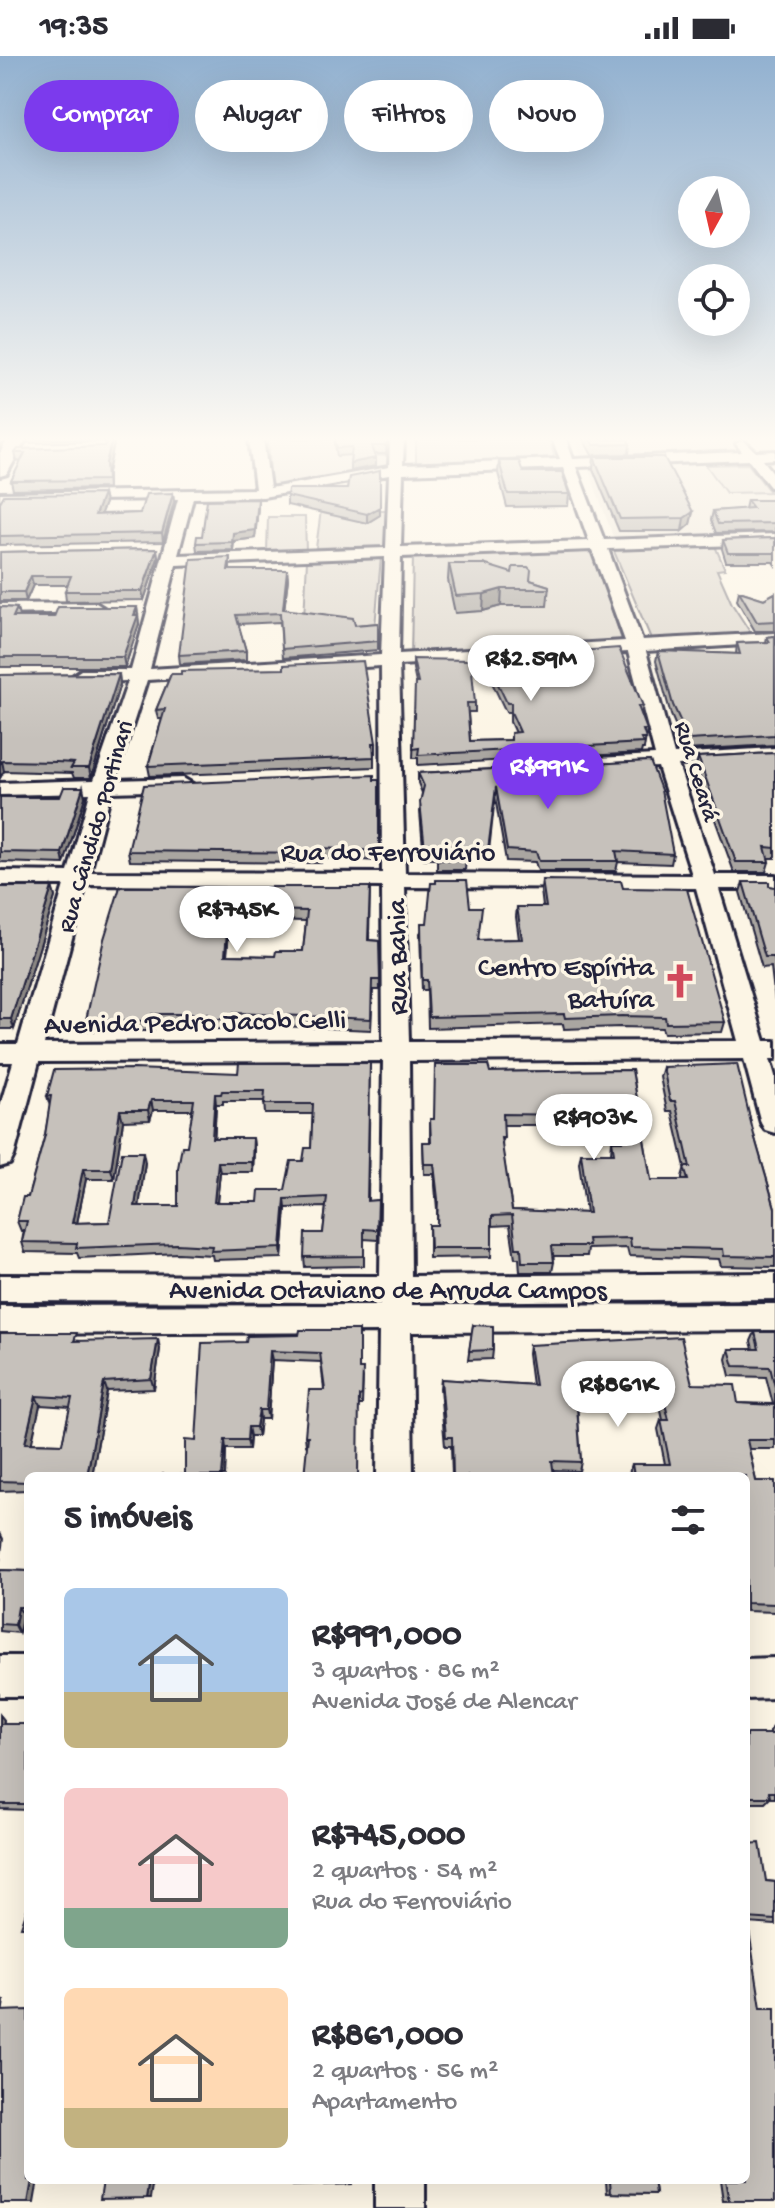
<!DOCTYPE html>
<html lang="pt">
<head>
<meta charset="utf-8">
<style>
	body { margin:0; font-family:"Gochi Hand",sans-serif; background:#f2f2f3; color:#2b2b33; height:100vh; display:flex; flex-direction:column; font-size:30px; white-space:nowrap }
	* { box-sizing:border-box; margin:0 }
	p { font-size:26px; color:#7c7c81 }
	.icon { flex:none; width:44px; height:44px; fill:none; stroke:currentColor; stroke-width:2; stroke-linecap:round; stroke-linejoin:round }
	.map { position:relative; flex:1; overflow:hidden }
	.details { position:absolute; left:24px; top:1416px; width:726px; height:712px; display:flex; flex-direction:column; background:#fff; border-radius:12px; box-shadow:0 8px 32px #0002 }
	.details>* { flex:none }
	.top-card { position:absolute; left:24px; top:24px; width:728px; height:72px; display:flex; gap:16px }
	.needle { width:52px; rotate:188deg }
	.controls { position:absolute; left:678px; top:120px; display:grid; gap:16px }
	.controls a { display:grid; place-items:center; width:72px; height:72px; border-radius:50%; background:#fff; box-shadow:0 8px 32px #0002; font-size:40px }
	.price { position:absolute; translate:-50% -68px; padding:0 18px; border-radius:28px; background:#fff; color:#222; font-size:26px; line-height:52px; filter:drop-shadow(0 2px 4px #0008) }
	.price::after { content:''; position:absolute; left:50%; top:48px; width:24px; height:18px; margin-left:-12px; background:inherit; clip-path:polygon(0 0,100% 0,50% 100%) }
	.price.on { background:#7c3aed; color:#fff }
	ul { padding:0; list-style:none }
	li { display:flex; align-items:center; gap:24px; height:200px; padding:0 40px }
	li span { display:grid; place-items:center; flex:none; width:224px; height:160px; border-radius:12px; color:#555 }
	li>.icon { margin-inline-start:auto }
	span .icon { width:96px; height:96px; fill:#fffc; stroke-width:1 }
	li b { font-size:34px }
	h2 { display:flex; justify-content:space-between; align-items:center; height:96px; padding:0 40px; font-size:34px }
	.tag { padding:0 28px; border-radius:36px; background:#fff; box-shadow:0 8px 32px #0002; font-size:28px; line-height:72px }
	.tag.on { background:#7c3aed; color:#fff }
	.status { display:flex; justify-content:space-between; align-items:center; height:56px; padding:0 40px; background:#fff; direction:ltr }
	.status svg { height:22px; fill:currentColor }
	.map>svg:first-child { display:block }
	.built { fill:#ece5d8 }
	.green { fill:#dcd6cc; stroke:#7f7c84; stroke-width:2 }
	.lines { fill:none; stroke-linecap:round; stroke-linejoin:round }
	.street-casing { stroke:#22223b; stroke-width:6 }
	.secondary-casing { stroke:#22223b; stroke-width:6 }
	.street { fill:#fcf5e5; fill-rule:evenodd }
	.secondary { fill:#fcf5e5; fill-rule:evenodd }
	.wall { fill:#aaa6a1; stroke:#22223b; stroke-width:2; fill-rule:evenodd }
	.shaded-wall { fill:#8b8783; stroke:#22223b; stroke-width:2 }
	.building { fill:#c6c1bb; stroke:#22223b; stroke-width:2; fill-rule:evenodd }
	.labels { text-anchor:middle; stroke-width:7; stroke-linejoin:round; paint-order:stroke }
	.far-street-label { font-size:24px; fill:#22223b; stroke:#fcf5e5 }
	.street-label { font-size:28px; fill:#22223b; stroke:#fcf5e5 }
	.poi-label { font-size:28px; fill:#22223b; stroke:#fcf5e5; text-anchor:end }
</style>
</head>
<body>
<div class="status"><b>19:35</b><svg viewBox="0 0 49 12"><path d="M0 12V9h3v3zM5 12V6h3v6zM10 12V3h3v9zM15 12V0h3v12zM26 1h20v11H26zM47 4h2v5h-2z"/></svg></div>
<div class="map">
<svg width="775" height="2152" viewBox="0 0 775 2152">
	<rect width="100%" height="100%" fill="#fcf5e5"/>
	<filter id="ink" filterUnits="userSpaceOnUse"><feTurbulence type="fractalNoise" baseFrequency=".0125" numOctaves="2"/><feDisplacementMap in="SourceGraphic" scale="16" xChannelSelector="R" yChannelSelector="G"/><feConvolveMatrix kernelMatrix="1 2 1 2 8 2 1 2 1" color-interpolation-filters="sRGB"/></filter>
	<g filter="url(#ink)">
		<!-- built -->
		<path class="built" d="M575,383H725L736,397L583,404Z
			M750,405L775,439V477L614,483L588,412Z"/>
		<!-- green -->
		<path class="green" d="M268,383H354L356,399L390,400V411L271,431Z
			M416,383H549L555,403L416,409Z
			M748,408L770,436L726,437L706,409Z
			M321,454H387L386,494L349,496L348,491L316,492Z
			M268,461H305L306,495L267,496Z
			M715,490L725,513L717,514L732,548L752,579L652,585L613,493Z
			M591,493L623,587L411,601L413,500Z
			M381,501L375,571L304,563L307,504Z"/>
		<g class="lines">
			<!-- street casing -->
			<g class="street-casing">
				<path id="street" d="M249,383H263L270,432L389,411L390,383H404L403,409L560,403L552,383H566L573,403L742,396L736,388L743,384L756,396L775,395V403L763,404L775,419V432L770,431L749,404L576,411L604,484L775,478V488L608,493L642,584L775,577V587L646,595L674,698L775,692V704L678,709L715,819H775V833H719L765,985H775V1003H770L775,1020V1077L765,1074L761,1067L744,1003L409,1005L411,1220L775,1217V1243L411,1246V1249L775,1248V1274L411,1276L413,1420H377L379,1276L0,1278V1250L380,1249V1246L0,1245V1219L380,1220L383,1005L39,1006L14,1100L10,1108L0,1111V1050L13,1006H0V988H18L64,829H0V815L68,816L90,737L0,739V727L94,724L128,625L81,626L72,620L81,614H131L178,443L0,445V437L255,433ZM563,412L589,485L401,491L403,418ZM389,419L386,492L178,499L193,442L263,441ZM592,494L625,585L399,598L401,501ZM385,501L381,599L150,613L176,509ZM628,596L655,699L540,705L530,711L540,717L658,711L692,819L405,817L399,609ZM381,610L382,817L90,816L111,736L183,734L193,728L183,722L115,724L147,624ZM86,829L382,831L383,986L44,988ZM405,831L696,832L738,985L409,986Z
					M96,547L104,552L102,556L0,558V548Z
					M0,1600H28V1640H0Z
					M775,1602V1642L746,1643V1603Z
					M375,2124H425V2152H375Z"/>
			</g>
			<!-- secondary casing -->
			<g class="secondary-casing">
				<path id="secondary" d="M8,383H26L7,418L0,420V397Z"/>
			</g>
			<!-- street -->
			<use href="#street" class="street"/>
			<!-- secondary -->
			<use href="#secondary" class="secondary"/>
		</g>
		<!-- wall -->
		<path class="wall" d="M27,383H115L108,416V432L13,434L11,425L21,406L17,405L15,397L105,390L106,387L101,385L27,387Z
			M334,383H387L386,398H374L376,410L350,415L351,399L337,400Z
			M583,383H627L630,388L629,398L592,399Z
			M594,401L693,456L690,468L682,475H619L593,413Z
			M499,405L569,438L568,450L507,451L498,417Z
			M380,415V459L367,467L287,449V440L347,433Z
			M173,437L174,446L163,486L0,489V446L103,438L105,447L100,458L140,457Z
			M258,443V451L255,482L234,485L233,494L197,495L196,487L202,480Z
			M747,444H775V476L716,477L711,464L713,455L745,453Z
			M775,482V509L773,506H726L722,493L723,484Z
			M157,493L158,502L144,544L66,545L65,535L67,529H33L26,545H0V496Z
			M230,501V514H287L288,523L284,553L355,569L378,567V594L283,602L280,566L238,568L246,595V604L180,608L179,599Z
			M449,508L530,524L549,530L547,550H501L483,555L455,557L448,524Z
			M739,535L764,543L775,537V575H755L737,544Z
			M0,551L17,552L19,561H54L137,551L139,568L125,611H0Z
			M775,580V689L686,694L671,659L656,605L658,595L736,598L737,587L766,586L767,581Z
			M579,595L643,650L641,659L647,674L644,693H642L641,697L418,709V702H413L416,627L413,613V603L475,647V656H468L470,685L510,684L515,677L510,666V656H506L485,612L486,603L578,600Z
			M119,618L120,628L91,722H74L72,717L4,715L0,722V619Z
			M171,618L376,687V697H374V711L150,720L148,710L162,663H158L156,654Z
			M775,697V802H768L769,806L766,816H734L696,711L698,701Z
			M650,705L673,798L671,808L618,806L616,815H538L535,806L506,805L495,741L488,804L466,803L465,814H437V803H424L420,756L422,737L418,727V717Z
			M374,724H379V805L321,802V807L130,805L128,795Z
			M0,741H85L64,808L0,806Z
			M542,824L623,832L725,966L722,976L664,977L662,972L620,971L564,973L563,968L428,972L427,934H422L420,877L427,867L470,851L478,884L519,883L516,861L517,851H543L541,834Z
			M743,826L775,831V945L771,911L762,912L740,836Z
			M0,831H52L55,841L14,973H0Z
			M120,831H370L369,884L379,885L380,934H373L371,974L236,968L235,973H208V969L154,968L153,975H88L86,964ZM230,863L306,865L303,895L275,900L227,899Z
			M370,1007L368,1145L378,1144V1184L364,1183V1210L305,1211L304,1201L323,1177L326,1151L286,1152L282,1202L213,1204L212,1199L178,1197L79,1202L77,1197L25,1196L22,1186L24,1174L21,1175L17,1165L28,1141L45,1079L50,1050L47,1040L238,1017ZM223,1045H264L265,1058H313L311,1092L285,1134L258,1146H217L220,1116H253L254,1092L253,1082H214L216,1048H223ZM153,1054H193L178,1150H139L145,1106L109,1166L77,1167L86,1123H114L123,1065L150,1064Z
			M663,1011L754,1079L775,1152V1211L721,1210L719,1203L629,1200L627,1192L588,1193L587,1200H553L554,1206L552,1216H520L519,1202H515L510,1169L492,1170L491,1201L429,1202V1169H437V1153L434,1118H424L423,1086H430V1063H434L490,1016L632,1014L651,1124H682V1121L685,1111L672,1055H667L660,1021ZM570,1051H610L611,1059H614L618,1085H612L611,1097H581L579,1107L586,1157L512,1154L502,1092L503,1069H570L571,1059Z
			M473,1269L493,1294L492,1303L468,1304Z
			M755,1276H775V1393H749L756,1425H775V1556L746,1555V1420H630L629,1417L632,1408H665L658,1373L661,1364H663L656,1332H576L581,1406L579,1415L553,1414L554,1420H452L451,1390H445L440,1332L441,1323L532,1329L528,1298L529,1289L692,1328L738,1347L773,1348L766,1321L730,1320L726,1303L729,1293H753L751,1285Z
			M0,1277L160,1293L154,1333L107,1335L92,1420H28V1434L0,1435ZM40,1349L70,1351L62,1388L31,1387Z
			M299,1279L359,1313L363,1322L362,1349H359L306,1389L305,1380L324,1334L321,1306L272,1304L268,1363H260L258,1380H250L249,1393H226L225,1420H162L185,1419L196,1385L246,1286Z
			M0,1514L28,1515V1558H23L19,1577L0,1575Z
			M0,1659L4,1664L3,1668H28V1754L0,1753Z
			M775,1668V1742H770L765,1747H746V1678H770V1675Z
			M746,1788L766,1825L775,1826V1869L747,1867L775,2145H723L720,2124H746Z
			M606,2124H654L656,2138L607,2137Z"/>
		<!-- shaded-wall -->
		<path class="shaded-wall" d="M0,383H6L0,392Z
			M112,383H115L108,416V432L106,407Z
			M376,402V410L350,415V407Z
			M173,437L174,446L163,486L162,477Z
			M103,438L105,447L97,467L95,459Z
			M258,443V451L255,482L234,485L233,494L232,486L233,477Z
			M380,451V459L367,467V458Z
			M693,456L690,468L682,475L684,462Z
			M157,493L158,502L144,544L142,535Z
			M287,514L288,523L283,562V553Z
			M31,520L33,529L26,545L24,536Z
			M502,533L501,550L483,555L484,538Z
			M137,551L139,568L125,611L123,601Z
			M119,618L120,628L91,722L89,712Z
			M2,705L4,715L0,722V708Z
			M83,731L85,741L64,808L62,797Z
			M52,831L55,841L14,973L11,963Z
			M229,853L230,863L226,909L225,899Z
			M152,958L154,968L153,975L151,965Z
			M215,1038L216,1048L214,1092L212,1082Z
			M151,1044L153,1054L150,1064L148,1054Z
			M120,1054L123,1065L114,1123L111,1113Z
			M253,1082L254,1092L253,1116L252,1106Z
			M143,1096L145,1106L138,1160L135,1150Z
			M218,1106L220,1116L216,1156L214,1146Z
			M83,1113L86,1123L75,1177L72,1167Z
			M285,1143L286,1152L282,1202L281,1192Z
			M158,1283L160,1293L154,1333L151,1323Z
			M270,1295L272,1304L268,1363L266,1354Z
			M104,1326L107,1335L92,1420H87Z
			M36,1340L40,1349L30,1395L25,1387Z
			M259,1354L260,1363L258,1380L256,1371Z
			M248,1371L250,1380L249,1393L247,1384Z
			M225,1384L226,1393L225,1420H222Z
			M0,1477L3,1483L0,1505Z
			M18,1551L23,1558L19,1577L15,1569Z
			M0,1659L4,1664L2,1674L0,1672Z
			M0,1943L4,1945L2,1958L0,1957Z
			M32,2124H38L34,2147H28Z
			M150,2124H154L151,2142H147Z"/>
		<!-- building -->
		<path class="building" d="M107,383H112L106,407L107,424L11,425L25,397H15L18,393L105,390Z
			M335,383H387L386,390H372L376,402L350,407L352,391L337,392Z
			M589,383H627L630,388L594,389Z
			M594,401H664L693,456L684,462L620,463Z
			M499,405H519L523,416H562L569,438H508Z
			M380,415V451L367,458L287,440L288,433H347L349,421Z
			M173,437L162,477L0,480V446L4,439L103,438L95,459L140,457L146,438Z
			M258,443L255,474L233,477L232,486L196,487L197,480H202L207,444Z
			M747,444H775V467L718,468L713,455L753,452Z
			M775,482V497H728L723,484Z
			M157,493L142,535H65L71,520H31L24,536H0V496Z
			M230,501L228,514H287L283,553L353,562L355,569L378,567V585L282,593L280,557L236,559L246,595L179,599L191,503Z
			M449,508H483L512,517L513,511H528L531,514L530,524L549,530V533H502L484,538L456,540Z
			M739,535L764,543L775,537V565L757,566Z
			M0,551L17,552L13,561H54L58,551H137L134,559H138L123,601H0Z
			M775,580V679L689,684L673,649L658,595L740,598L737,587L770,586L767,581Z
			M619,592L643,650H638L647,674H643L646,683H641L643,687L418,699L419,692L413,693L415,627H418L413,603L471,604L475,647H467L470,685L511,684V677L520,676L511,656V647H507L486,603L580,600L579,595Z
			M363,605L376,687H373L374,701L148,710L165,653L156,654L171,618H181V615L284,613V609Z
			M119,618L89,712H71L74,707L56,706L2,705L0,708V619Z
			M775,697V792L765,791L769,806H736L698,701Z
			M650,705L661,734L673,798L616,795L618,805H539L536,796L507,794L496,731L488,794L465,793L466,804H437L438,793H425L420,746L424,730L418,717Z
			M374,719V724H379V795L321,792L320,797L128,795L144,729Z
			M64,731H83L62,797L0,796V741H60Z
			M436,824H467L470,851H482L478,884L522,883L517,851H546L542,824L621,825L623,832L687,833L725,966L666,967L665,961L622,960L565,962L564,958L429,961L427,924H422L421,867H427L431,827H436Z
			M743,826H769V830L775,831V907L774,901H765Z
			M0,831H52L11,963H0Z
			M120,831H370L368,884L379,885L380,924H372L371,963L234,957V963H207V958H152L151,965L86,964L104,883ZM229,853L307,855L303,895H276L275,900L225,899Z
			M239,1007H370L367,1145L378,1144L377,1174L364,1173V1200L304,1201L305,1177H323L327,1141L285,1143L281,1192L211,1195L212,1190L176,1188L76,1192L77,1187L22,1186L27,1165H17L23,1141H28L45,1079L51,1040H47L54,1014L134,1013L238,1017ZM222,1035H265L264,1048H313L311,1092H305L303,1105H291L285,1134H259L258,1146H214L218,1106H252L253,1082H212L215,1038H221ZM151,1044H194L187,1090H182L178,1112V1150H135L143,1096H122L109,1166L72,1167L83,1113H111L120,1054H148Z
			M737,1008L754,1079L775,1152V1201L724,1200L723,1193L631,1191L630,1182L588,1183L589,1190H552L554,1206H522L521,1192H516L512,1159L492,1160V1192H430L429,1169H437L438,1143L434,1108H424L423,1086H431L430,1063H434L435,1009H488L490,1016L632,1014L651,1124H688L684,1111H690L675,1045H670L663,1011ZM569,1041H612L613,1048H616L622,1085H612L614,1097H581L589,1157L512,1154L501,1082H504L503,1058L571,1059Z
			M473,1269L493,1270V1294L469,1295Z
			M300,1274H359V1313H363L362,1339L359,1340L358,1420H304L308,1380H305L309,1334H325L320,1297L270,1295L266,1354H259L256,1371H248L247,1384H225L222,1420H162L163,1418L185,1419V1384L196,1385L202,1287L246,1286L247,1280L299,1279Z
			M755,1276H775V1331L770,1311L734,1310L729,1293H759Z
			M0,1277H77L74,1285L158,1283L151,1323L104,1326L87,1420H28V1426L0,1425ZM36,1340L72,1342L62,1388L25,1387Z
			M681,1281L692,1328L735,1329L738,1347L775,1349V1384H747L756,1425H775V1548L746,1547V1420H634L632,1408H670L661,1364H669L659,1323H575L581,1406L552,1405L554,1420H453L452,1381H446L441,1323L535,1329L529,1289Z
			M0,1514L28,1515V1551H18L15,1569L0,1568Z
			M0,1668H28V1748H0Z
			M746,1678H775V1736H769L770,1741H746Z
			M760,1787L766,1825L775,1826V1864L747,1862L761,1952H775V2145H729L725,2124H746V1788Z
			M28,1850V1871H21Z
			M28,1954V2124H32L28,2147H0V1955Z
			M103,2124H150L147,2142L100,2143Z
			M293,2124H351V2128L292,2130Z
			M610,2124H654L656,2138L611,2137Z"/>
	</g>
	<!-- sky -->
	<linearGradient id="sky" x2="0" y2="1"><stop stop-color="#92b1d0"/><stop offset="0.56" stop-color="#fefaf3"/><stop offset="1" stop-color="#fefaf3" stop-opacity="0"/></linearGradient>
	<rect width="775" height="684" fill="url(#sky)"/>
	<!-- icons -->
	<defs>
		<g id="church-bare" transform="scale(2.76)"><path d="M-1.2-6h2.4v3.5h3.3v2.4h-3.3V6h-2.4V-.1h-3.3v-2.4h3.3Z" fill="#d1495b" stroke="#fcf5e5" stroke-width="2.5" paint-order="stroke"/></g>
	</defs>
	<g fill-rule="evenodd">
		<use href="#church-bare" x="680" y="925"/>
	</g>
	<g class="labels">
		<!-- far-street labels -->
		<g class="far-street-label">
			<text transform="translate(698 715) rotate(73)" y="8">Rua Ceará</text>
			<text transform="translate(94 770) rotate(-74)" y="8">Rua Cândido Portinari</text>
		</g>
		<!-- street labels -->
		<g class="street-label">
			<text x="388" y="804">Rua do Ferroviário</text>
			<text transform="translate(395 901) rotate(-91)" y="10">Rua Bahia</text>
			<text transform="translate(195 964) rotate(-1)" y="10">Avenida Pedro Jacob Celli</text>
			<text x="388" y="1242">Avenida Octaviano de Arruda Campos</text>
		</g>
		<!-- poi labels -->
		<g class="poi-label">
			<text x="654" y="919">Centro Espírita<tspan x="654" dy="32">Batuíra</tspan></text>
		</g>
	</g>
</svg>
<div class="controls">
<a><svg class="needle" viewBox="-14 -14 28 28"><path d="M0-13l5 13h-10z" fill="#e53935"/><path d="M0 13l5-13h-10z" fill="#7c7c81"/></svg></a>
<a><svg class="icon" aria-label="locate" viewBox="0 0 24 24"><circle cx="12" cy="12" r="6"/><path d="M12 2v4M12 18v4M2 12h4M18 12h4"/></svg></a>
</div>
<b class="price" style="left:531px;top:647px">R$2.59M</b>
<b class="price on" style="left:548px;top:755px">R$991K</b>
<b class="price" style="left:237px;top:898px">R$745K</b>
<b class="price" style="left:594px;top:1106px">R$903K</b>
<b class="price" style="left:618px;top:1373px">R$861K</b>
<div class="top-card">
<a class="tag on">Comprar</a>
<a class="tag">Alugar</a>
<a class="tag">Filtros</a>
<a class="tag">Novo</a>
</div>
<section class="details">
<h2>5 imóveis<svg class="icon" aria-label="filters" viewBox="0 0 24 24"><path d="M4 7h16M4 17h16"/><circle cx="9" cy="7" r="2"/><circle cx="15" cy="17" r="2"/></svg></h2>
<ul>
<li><span style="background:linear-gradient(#a9c7e8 65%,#c2b280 0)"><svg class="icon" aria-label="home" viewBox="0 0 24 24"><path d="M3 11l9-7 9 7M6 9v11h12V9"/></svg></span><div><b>R$991,000</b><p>3 quartos · 86 m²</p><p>Avenida José de Alencar</p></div></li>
<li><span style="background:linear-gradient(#f6c9c9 75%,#7fa58c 0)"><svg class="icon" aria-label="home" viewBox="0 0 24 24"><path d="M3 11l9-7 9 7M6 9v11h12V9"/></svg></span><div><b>R$745,000</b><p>2 quartos · 54 m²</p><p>Rua do Ferroviário</p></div></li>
<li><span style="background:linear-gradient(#ffd9b3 75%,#c2b280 0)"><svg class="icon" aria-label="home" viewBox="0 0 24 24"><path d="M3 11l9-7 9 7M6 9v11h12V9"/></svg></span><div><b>R$861,000</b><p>2 quartos · 56 m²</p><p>Apartamento</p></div></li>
</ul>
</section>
</div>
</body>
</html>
